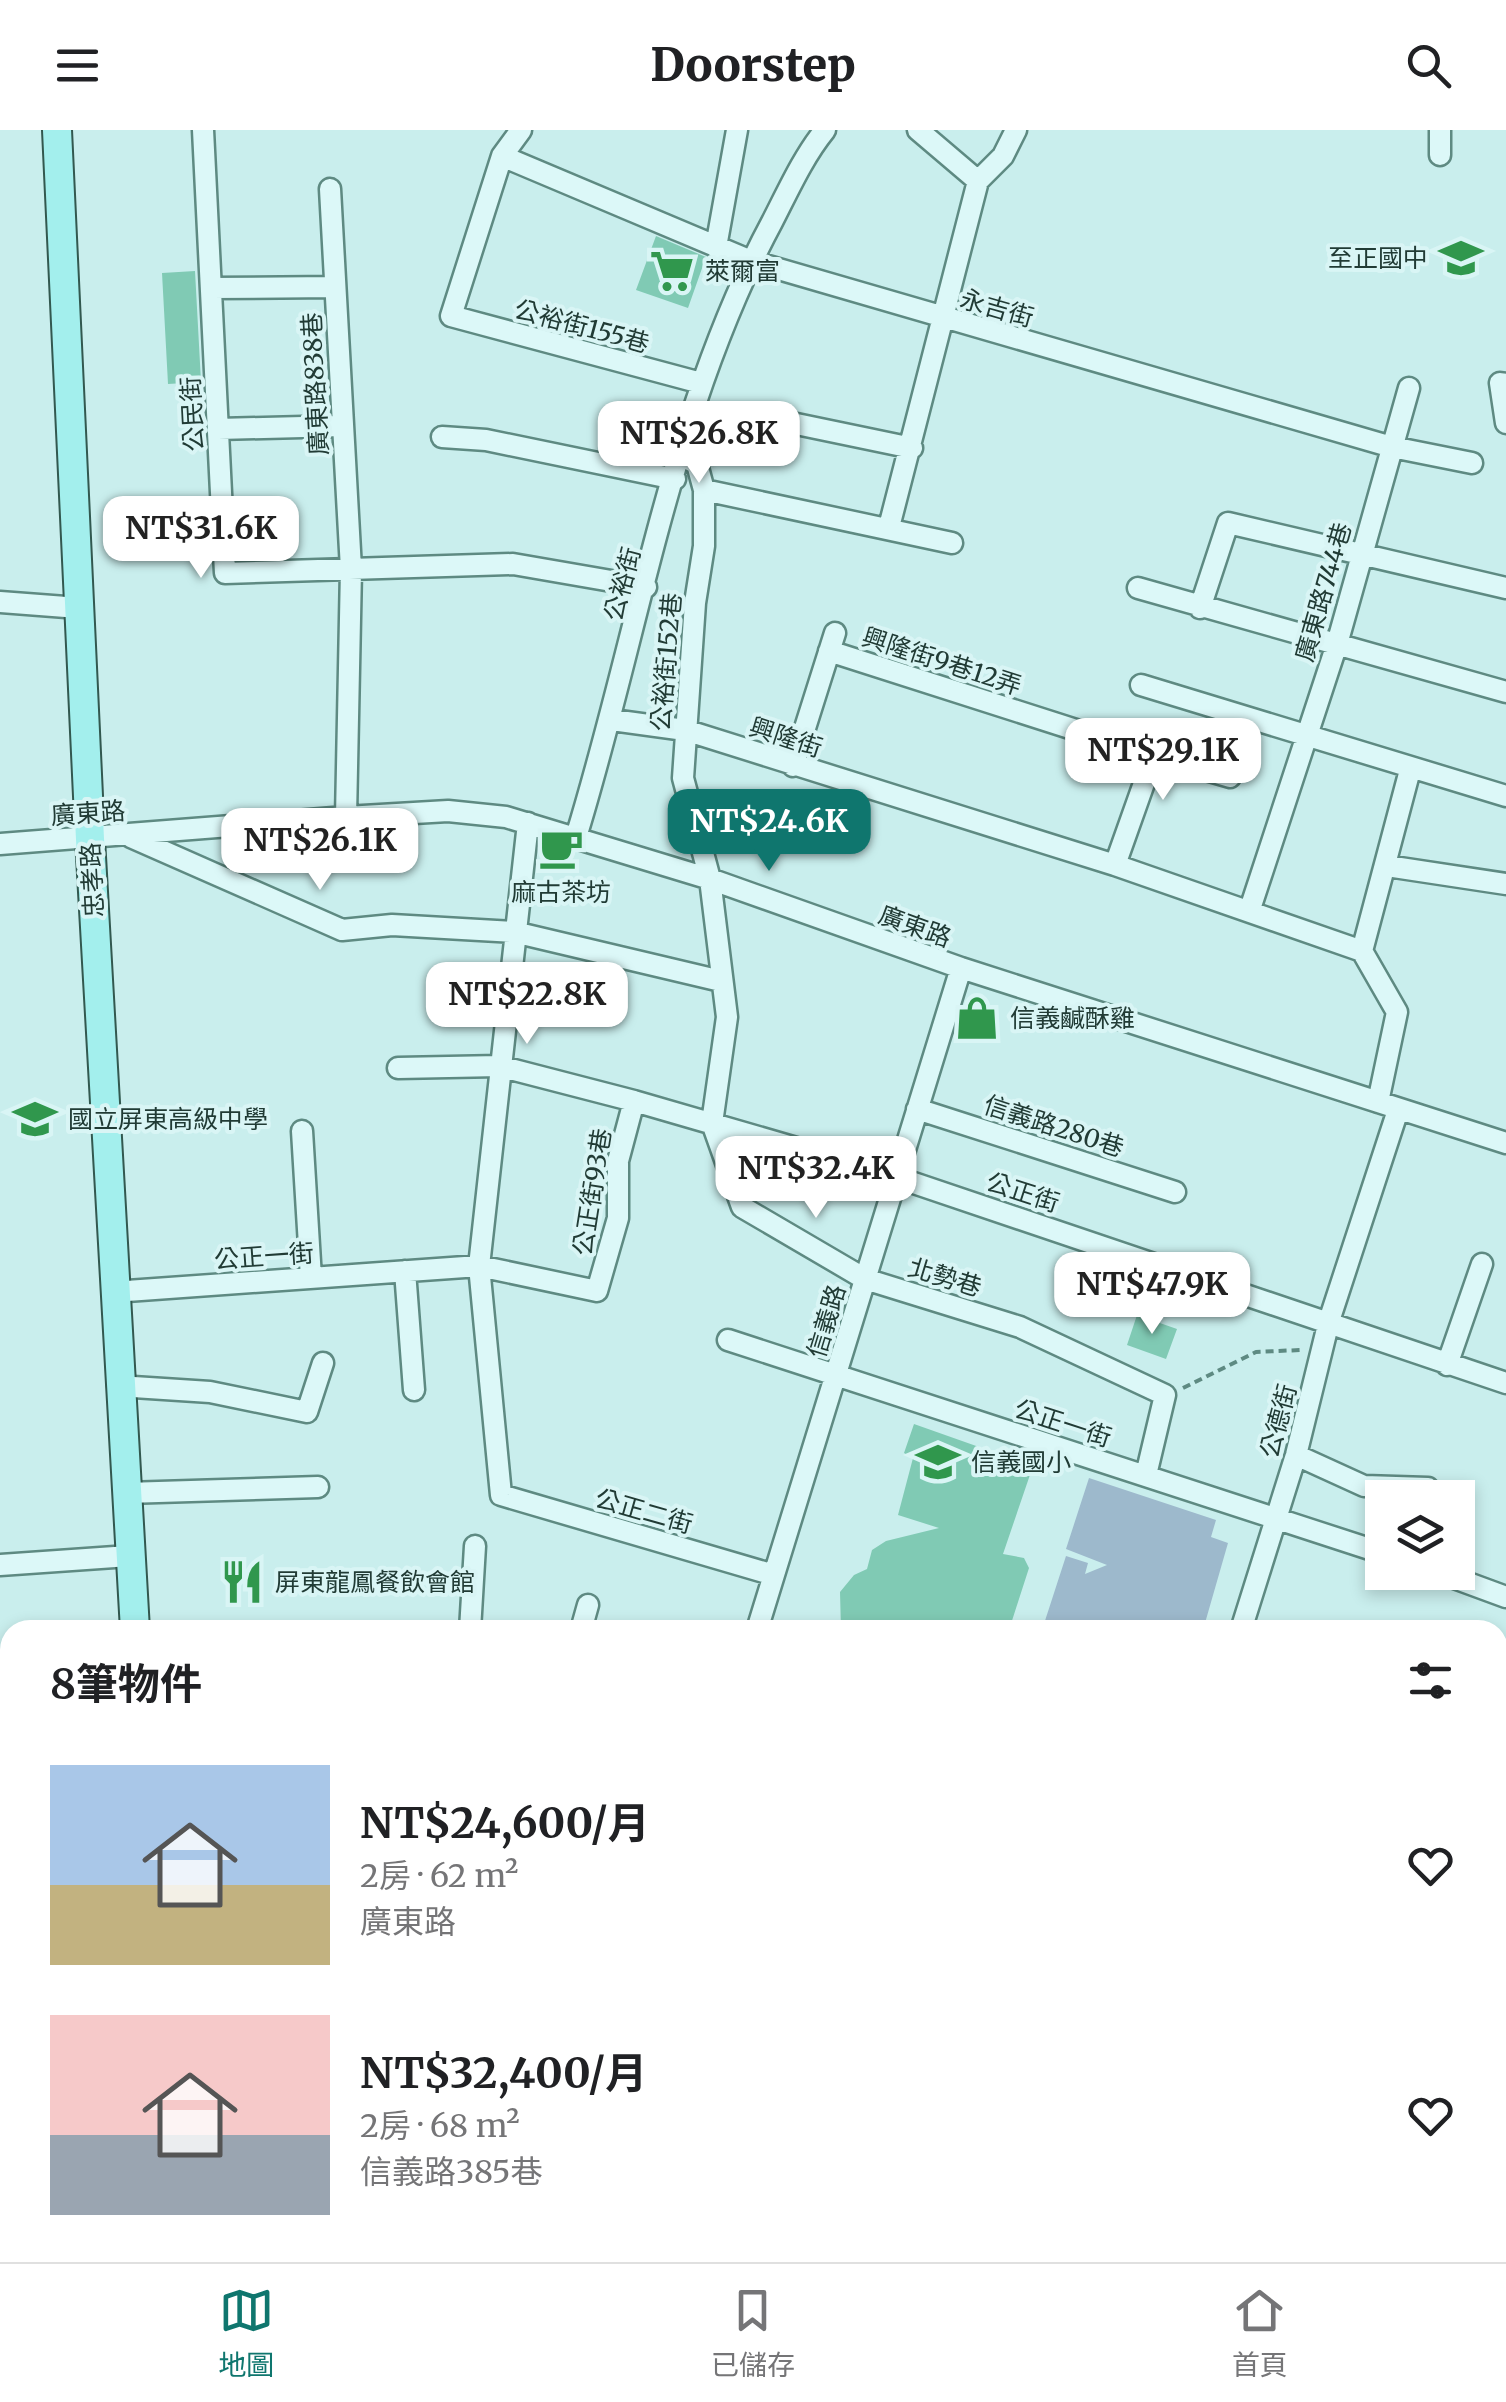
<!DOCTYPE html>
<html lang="zh-TW">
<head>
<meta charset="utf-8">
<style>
	body { margin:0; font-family:Merriweather,"Noto Sans TC",serif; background:#f6f6f6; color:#202124; height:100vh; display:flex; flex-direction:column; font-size:38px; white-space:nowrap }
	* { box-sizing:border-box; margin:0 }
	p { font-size:32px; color:#757577 }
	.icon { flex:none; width:55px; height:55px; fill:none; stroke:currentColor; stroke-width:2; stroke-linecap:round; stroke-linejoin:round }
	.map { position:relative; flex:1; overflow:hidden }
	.panel { position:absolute; left:0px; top:1490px; width:1508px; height:642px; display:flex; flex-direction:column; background:#fff; border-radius:30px 30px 0 0; box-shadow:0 5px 15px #0003 }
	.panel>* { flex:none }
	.buttons { position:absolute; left:1365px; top:1350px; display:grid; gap:20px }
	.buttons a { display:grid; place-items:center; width:110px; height:110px; border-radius:0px; background:#fff; box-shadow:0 5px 15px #0003; font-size:50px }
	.price { position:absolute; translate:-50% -85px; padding:0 22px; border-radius:20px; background:#fff; color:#222; font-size:32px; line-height:65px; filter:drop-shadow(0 2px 5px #0008) }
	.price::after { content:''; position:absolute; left:50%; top:60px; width:30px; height:22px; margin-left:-15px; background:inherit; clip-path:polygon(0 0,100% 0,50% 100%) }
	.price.on { background:#0f766e; color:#fff }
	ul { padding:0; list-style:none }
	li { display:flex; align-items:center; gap:30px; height:250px; padding:0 50px }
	li span { display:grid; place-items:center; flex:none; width:280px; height:200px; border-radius:0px; color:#555 }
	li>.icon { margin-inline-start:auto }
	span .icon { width:120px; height:120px; fill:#fffc; stroke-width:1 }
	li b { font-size:42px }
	h2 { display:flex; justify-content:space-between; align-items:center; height:120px; padding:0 50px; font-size:42px }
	header { display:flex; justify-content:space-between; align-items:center; height:130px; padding:0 50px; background:#fff; font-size:45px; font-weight:800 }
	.menu { display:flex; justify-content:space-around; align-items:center; height:140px; border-top:2px solid #e0e0e0; background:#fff; font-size:28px; color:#757577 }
	.menu a { display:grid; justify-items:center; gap:5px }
	.menu .on { color:#0f766e }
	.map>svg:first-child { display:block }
	.green { fill:#9db9cc }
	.building { fill:#80cab4 }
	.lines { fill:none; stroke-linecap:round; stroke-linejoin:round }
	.minor-casing { stroke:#5e8a82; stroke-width:25 }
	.major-casing { stroke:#32584f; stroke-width:32 }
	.path { stroke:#5e8a82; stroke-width:4; stroke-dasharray:8 5; stroke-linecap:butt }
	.minor { stroke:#dcf8f8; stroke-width:20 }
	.major { stroke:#a3efed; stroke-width:28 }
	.labels { text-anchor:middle; stroke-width:8; stroke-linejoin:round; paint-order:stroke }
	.poi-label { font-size:25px; fill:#213b35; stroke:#d9f5f5; text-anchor:start }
	.street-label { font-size:25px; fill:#213b35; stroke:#d9f5f5 }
</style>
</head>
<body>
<header><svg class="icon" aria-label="menu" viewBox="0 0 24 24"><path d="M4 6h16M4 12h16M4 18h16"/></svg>Doorstep<svg class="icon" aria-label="search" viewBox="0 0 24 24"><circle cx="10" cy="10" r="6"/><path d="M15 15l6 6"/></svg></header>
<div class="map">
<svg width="1506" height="2132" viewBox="0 0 1506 2132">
	<rect width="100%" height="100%" fill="#c9eeed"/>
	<!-- green -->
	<path class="green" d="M1089,1348L1216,1390L1211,1407L1228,1413L1203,1500H1042L1066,1426L1088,1433L1085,1444L1107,1435L1066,1419Z"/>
	<!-- building -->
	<path class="building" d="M656,106L706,127L688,178L636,160Z
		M195,141L201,252L168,254L162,143Z
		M1137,1185L1177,1199L1166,1229L1127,1215Z
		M914,1294L1033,1336L1003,1424L1024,1428L1029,1438L1009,1500H841L840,1462L854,1445L867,1439L872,1420L886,1411L939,1398L898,1385L913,1328L904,1323Z"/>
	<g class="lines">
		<!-- minor casing -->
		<g class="minor-casing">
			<path id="minor" d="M203,0L225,443L513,434L646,457
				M521,0L502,26L451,186L701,253
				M918,0L978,51
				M1440,0V25
				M502,26L751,131L1392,317L1472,333
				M330,59L351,439L346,687
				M716,117L737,0
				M211,158L335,157
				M1506,254L1500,253L1506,293
				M782,291L912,318
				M218,299L342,296
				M442,307L486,310L675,349
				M681,325L697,334L704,360V416L695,473L683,648L710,749L727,887L712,993L742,1077L865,1149L1020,1197L1165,1265L1146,1345
				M704,360L952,413
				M889,397L978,51L1003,26L1016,0
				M1138,458L1506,562
				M0,472L79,478
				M1200,478L1228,393L1506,458
				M829,521L1154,625
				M1141,555L1506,666
				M612,590L685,600L1115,735L1362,821L1397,882L1378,972
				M793,636L835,503
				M528,693L479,1136L501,1365L774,1445
				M131,707L342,800L392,795L514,802L721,851
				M576,707C639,503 670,282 772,92C788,61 803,27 825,0
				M0,714L346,687L448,681L506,687L710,749L961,838L1506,1013
				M1115,735L1154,625L1230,647
				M1387,736L1506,754
				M1250,779L1337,514L1409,258
				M1362,821L1410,640
				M398,938L499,936L634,971L896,1047L1506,1253
				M917,979L1175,1062
				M302,1001L311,1148
				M405,1141L414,1260
				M113,1162L479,1136L597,1161L618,1088V1031L634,971
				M728,1210L1382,1423
				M1447,1235L1482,1134
				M118,1256L210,1262L307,1282L323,1233
				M1296,1325L1364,1356L1428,1358
				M126,1363L318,1357
				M0,1435L129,1426
				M1438,1442L1506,1467
				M470,1500L475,1416
				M581,1500L588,1475
				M757,1500L961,838
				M1241,1500L1296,1325L1329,1191L1398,980
				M0,1581L10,1580
				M0,1689L10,1688
				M0,1788L10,1787
				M1498,1794L1506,1802
				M0,2030L10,2029
				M0,2065L10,2064
				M424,2122L460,2132
				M549,2122L582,2132
				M1016,2122L1018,2132
				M1263,2122L1276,2132
				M1386,2122L1399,2132
				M1066,2132L1068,2122
				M1305,2132L1312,2122"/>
		</g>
		<!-- major casing -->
		<g class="major-casing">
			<path id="major" d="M57,0L90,709L135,1500
				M1498,1757L1506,1749
				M175,2122L176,2132
				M1147,2132L1156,2122"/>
		</g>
		<!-- path -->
		<path class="path" d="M1183,1258L1256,1222L1300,1220"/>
		<!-- minor -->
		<use href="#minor" class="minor"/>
		<!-- major -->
		<use href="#major" class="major"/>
	</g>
	<!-- icons -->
	<defs>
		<g id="school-bare" transform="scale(3.45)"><path d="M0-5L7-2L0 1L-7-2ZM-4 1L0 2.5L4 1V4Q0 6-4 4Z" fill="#30974d" stroke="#d9f5f5" stroke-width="2.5" paint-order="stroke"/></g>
		<g id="supermarket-bare" transform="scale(3.45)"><path d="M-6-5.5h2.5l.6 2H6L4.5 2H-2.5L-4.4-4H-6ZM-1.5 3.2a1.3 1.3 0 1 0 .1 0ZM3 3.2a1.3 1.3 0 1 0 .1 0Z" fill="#30974d" stroke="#d9f5f5" stroke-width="2.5" paint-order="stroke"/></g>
		<g id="cafe-bare" transform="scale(3.45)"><path d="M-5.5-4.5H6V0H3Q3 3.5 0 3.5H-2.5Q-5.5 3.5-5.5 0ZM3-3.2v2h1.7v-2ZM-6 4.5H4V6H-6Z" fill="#30974d" stroke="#d9f5f5" stroke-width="2.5" paint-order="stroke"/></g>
		<g id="shop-bare" transform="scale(3.45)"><path d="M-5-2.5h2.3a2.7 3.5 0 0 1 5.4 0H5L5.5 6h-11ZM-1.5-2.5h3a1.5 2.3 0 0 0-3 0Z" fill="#30974d" stroke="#d9f5f5" stroke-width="2.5" paint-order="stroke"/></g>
		<g id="restaurant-bare" transform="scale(3.45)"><path d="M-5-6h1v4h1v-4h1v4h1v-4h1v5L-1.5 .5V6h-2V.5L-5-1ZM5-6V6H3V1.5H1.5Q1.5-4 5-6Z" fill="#30974d" stroke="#d9f5f5" stroke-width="2.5" paint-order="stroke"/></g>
	</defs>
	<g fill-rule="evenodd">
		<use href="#school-bare" x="1461" y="128"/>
		<use href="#supermarket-bare" x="672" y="141"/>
		<use href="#cafe-bare" x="561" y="718"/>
		<use href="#shop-bare" x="977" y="888"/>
		<use href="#school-bare" x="35" y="989"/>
		<use href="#school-bare" x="938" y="1332"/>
		<use href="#restaurant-bare" x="242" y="1452"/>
	</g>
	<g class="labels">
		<!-- poi labels -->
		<g class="poi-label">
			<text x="1428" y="137" text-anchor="end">至正國中</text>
			<text x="705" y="150">萊爾富</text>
			<text x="561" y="771" text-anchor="middle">麻古茶坊</text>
			<text x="1010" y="897">信義鹹酥雞</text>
			<text x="68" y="998">國立屏東高級中學</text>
			<text x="971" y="1341">信義國小</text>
			<text x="275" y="1461">屏東龍鳳餐飲會館</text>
		</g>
		<!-- street labels -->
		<g class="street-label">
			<text transform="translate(997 178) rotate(16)" y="9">永吉街</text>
			<text transform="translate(582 196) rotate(15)" y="9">公裕街155巷</text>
			<text transform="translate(315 254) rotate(-93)" y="9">廣東路838巷</text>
			<text transform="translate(192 284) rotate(-93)" y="9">公民街</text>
			<text transform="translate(622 454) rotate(-75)" y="9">公裕街</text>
			<text transform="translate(1323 462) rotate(-74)" y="9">廣東路744巷</text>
			<text transform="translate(942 531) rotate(18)" y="9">興隆街9巷12弄</text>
			<text transform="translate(666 532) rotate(-85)" y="9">公裕街152巷</text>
			<text transform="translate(786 607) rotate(18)" y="9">興隆街</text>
			<text transform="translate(88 683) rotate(-4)" y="9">廣東路</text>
			<text transform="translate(92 750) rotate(-93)" y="9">忠孝路</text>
			<text transform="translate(915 796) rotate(20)" y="9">廣東路</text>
			<text transform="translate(1054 996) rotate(18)" y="9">信義路280巷</text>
			<text transform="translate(592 1062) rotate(-81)" y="9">公正街93巷</text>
			<text transform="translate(1023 1062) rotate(18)" y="9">公正街</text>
			<text transform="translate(264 1126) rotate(-4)" y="9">公正一街</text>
			<text transform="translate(945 1147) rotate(17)" y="9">北勢巷</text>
			<text transform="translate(826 1191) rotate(-73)" y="9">信義路</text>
			<text transform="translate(1278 1291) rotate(-75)" y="9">公德街</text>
			<text transform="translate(1063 1293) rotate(18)" y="9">公正一街</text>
			<text transform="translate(644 1381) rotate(16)" y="9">公正二街</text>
		</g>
	</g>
</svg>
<div class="buttons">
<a><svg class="icon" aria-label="layers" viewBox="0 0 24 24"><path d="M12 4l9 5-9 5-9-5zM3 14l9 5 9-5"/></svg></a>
</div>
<b class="price" style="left:699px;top:356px">NT$26.8K</b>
<b class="price" style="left:201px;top:451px">NT$31.6K</b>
<b class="price" style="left:1163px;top:673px">NT$29.1K</b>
<b class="price on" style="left:769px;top:744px">NT$24.6K</b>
<b class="price" style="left:320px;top:763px">NT$26.1K</b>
<b class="price" style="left:527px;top:917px">NT$22.8K</b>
<b class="price" style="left:816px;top:1091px">NT$32.4K</b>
<b class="price" style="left:1152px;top:1207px">NT$47.9K</b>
<section class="panel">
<h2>8筆物件<svg class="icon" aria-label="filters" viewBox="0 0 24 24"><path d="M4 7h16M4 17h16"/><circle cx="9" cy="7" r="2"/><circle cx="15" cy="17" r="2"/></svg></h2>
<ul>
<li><span style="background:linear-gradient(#a9c7e8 60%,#c2b280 0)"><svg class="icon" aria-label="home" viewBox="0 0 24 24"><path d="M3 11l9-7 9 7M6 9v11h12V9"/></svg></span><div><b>NT$24,600/月</b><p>2房 · 62 m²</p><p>廣東路</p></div><svg class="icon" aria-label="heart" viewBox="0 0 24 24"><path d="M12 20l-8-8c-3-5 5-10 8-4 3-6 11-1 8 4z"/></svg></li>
<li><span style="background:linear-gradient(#f6c9c9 60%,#9aa5b1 0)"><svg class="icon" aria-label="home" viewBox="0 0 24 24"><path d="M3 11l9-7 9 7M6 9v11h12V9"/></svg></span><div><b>NT$32,400/月</b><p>2房 · 68 m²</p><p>信義路385巷</p></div><svg class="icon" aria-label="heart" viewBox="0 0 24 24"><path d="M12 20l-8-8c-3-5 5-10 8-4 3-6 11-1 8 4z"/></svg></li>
</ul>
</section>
</div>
<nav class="menu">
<a class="on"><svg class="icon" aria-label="map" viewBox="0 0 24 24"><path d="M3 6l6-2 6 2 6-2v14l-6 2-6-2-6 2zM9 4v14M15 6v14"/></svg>地圖</a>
<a><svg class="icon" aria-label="saved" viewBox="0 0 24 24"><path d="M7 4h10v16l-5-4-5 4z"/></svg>已儲存</a>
<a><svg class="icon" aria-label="home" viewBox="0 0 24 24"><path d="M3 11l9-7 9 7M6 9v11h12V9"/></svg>首頁</a>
</nav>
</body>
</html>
